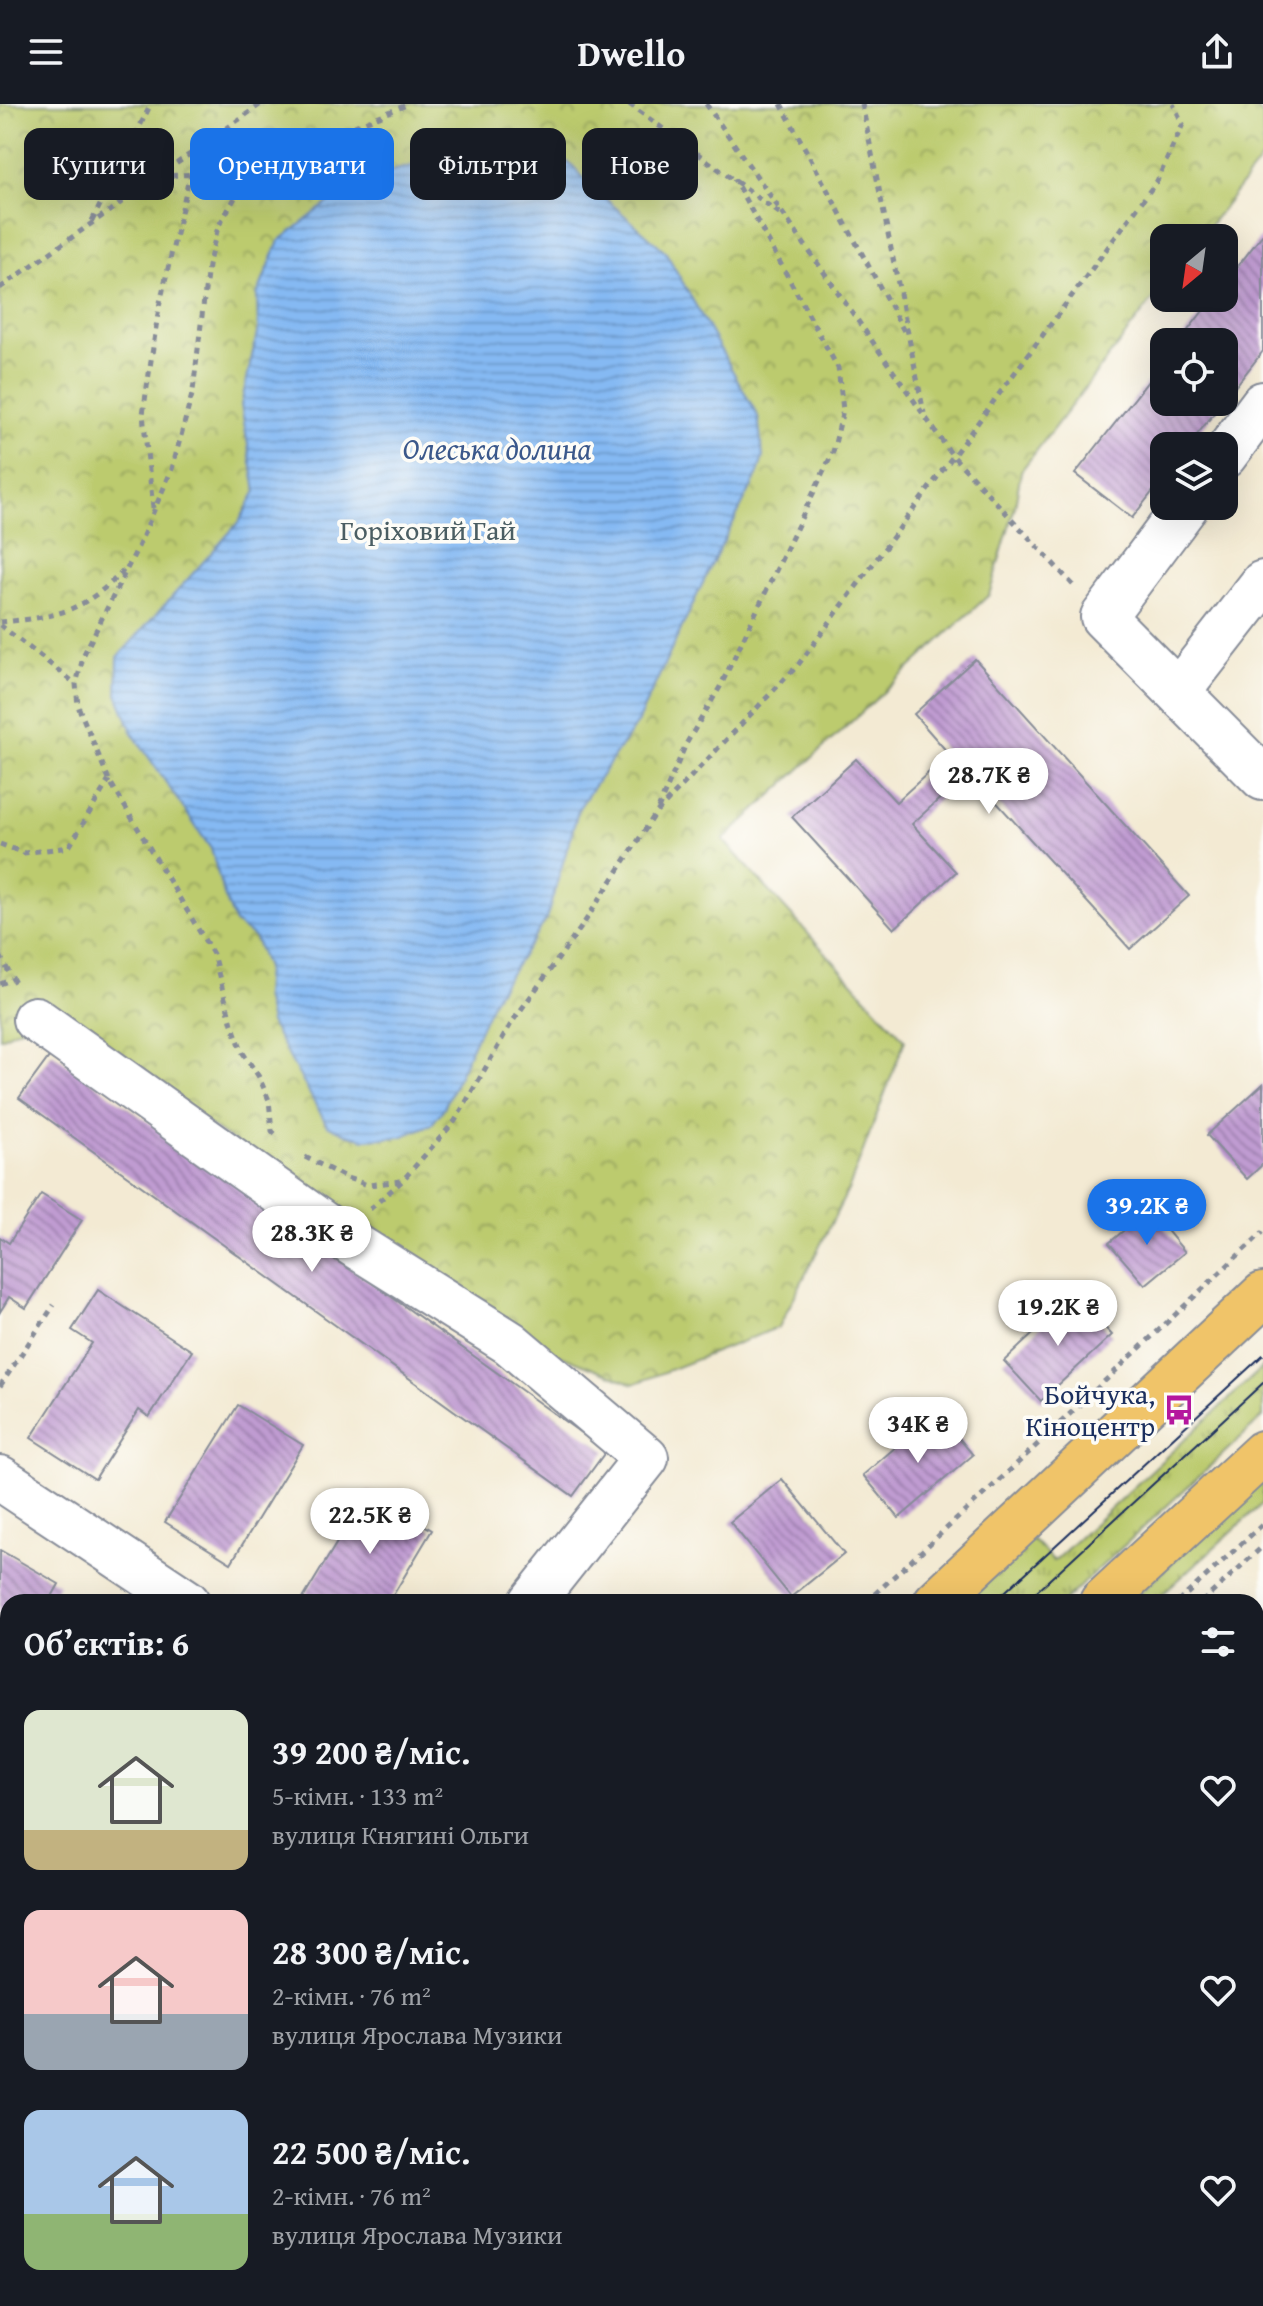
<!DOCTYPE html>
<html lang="uk">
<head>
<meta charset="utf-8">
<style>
	body { margin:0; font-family:"Gentium Book Plus",serif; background:#242831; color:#f1f3f6; height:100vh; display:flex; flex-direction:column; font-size:30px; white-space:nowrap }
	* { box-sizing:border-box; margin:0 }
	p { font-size:26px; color:#9ea1a6 }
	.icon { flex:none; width:44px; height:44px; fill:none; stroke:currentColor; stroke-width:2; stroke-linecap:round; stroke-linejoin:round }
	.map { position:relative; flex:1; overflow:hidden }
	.sheet { position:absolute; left:0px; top:1490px; width:1264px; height:712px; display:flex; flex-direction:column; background:#171b24; border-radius:24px 24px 0 0; box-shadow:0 8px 32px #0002 }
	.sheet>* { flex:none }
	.top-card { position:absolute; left:24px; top:24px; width:800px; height:72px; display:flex; gap:16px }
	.needle { width:52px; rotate:209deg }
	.controls { position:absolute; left:1150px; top:120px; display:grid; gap:16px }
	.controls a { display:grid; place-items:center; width:88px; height:88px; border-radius:16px; background:#171b24; box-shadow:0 8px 32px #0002; font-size:40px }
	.price { position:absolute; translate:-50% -68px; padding:0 18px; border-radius:28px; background:#fff; color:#222; font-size:26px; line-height:52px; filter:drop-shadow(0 2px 4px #0008) }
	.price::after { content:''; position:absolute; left:50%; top:48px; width:24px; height:18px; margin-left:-12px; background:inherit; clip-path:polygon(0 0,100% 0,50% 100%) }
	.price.on { background:#1a73e8; color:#fff }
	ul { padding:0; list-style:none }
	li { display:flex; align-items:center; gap:24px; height:200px; padding:0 24px }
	li span { display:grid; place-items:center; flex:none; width:224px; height:160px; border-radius:16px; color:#555 }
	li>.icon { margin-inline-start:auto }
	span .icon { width:96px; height:96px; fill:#fffc; stroke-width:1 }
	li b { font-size:34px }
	h2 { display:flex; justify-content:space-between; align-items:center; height:96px; padding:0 24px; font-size:34px }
	.chip { padding:0 28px; border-radius:16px; background:#171b24; box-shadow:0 8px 32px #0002; font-size:28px; line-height:72px }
	.chip.on { background:#1a73e8; color:#fff }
	header { display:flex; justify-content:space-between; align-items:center; height:104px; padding:0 24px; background:#171b24; font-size:36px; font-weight:700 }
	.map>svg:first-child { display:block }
	.grass { fill:url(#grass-tufts); stroke:#6c7d66; stroke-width:2 }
	.park { fill:url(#park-crowns); stroke:#6c7d66; stroke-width:2 }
	.water { fill:url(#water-rules); stroke:#5074a8; stroke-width:2 }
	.building { fill:url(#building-back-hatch) }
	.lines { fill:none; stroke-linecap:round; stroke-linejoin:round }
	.minor-casing { stroke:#878c98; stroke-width:48 }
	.major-casing { stroke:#878c98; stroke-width:48 }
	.path { stroke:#878c98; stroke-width:5; stroke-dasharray:6 6; stroke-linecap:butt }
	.minor { stroke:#fff; stroke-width:44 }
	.major { stroke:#f0c469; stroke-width:44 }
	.tram { stroke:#1b2f5e; stroke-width:2 }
	.labels { text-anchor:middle; stroke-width:7; stroke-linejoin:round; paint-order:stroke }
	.park-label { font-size:28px; fill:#4b5e63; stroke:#fdfcf7 }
	.poi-label { font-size:28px; fill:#1b2f5e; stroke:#fdfcf7; text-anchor:end }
	.water-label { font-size:30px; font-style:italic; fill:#3b588b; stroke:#fdfcf7 }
</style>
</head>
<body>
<header><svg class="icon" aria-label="menu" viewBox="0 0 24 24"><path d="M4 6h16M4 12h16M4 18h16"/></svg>Dwello<svg class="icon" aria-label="share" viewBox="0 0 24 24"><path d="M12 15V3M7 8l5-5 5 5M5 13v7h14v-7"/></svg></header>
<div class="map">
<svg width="1263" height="2202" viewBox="0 0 1263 2202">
	<defs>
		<pattern id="grass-tufts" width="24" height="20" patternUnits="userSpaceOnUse" patternTransform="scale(2)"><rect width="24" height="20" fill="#bccb6e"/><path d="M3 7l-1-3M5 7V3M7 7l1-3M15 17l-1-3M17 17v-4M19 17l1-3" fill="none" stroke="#98a55e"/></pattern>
		<pattern id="park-crowns" width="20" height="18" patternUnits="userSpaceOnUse" patternTransform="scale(2)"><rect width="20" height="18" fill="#bccb6e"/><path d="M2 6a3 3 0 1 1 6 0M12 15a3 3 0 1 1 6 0" fill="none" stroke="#98a55e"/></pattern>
		<pattern id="water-rules" width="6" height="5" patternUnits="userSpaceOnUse" patternTransform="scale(2)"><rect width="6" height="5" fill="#85b9f3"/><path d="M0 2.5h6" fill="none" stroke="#6c97c8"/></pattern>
		<pattern id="building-back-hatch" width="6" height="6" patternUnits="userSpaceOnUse" patternTransform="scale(2)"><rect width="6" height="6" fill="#c09bd1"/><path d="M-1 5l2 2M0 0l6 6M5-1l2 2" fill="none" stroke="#9b7fad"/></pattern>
	</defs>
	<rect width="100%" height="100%" fill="#fdfcf7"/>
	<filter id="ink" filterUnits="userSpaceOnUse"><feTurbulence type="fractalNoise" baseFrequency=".0125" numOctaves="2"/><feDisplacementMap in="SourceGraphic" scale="16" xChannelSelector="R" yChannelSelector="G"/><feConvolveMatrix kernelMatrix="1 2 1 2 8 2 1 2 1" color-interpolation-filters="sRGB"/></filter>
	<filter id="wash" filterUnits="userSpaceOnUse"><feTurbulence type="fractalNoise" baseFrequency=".006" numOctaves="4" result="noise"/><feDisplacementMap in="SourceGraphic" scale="32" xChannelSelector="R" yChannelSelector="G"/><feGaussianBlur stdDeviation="1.8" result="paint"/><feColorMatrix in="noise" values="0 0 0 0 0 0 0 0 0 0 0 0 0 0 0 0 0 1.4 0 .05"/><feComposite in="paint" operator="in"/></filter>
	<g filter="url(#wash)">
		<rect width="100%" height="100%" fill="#f3ead3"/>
		<!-- grass -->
		<path class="grass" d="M1263,1263V1313L1063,1498H960L1030,1433L1054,1457Z
			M1263,1375V1399L1154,1498H1130Z
			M191,2194H285L275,2202H181Z"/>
		<!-- park -->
		<path class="park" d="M0,0H1251L1263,12V53L1200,134H1164V181L1021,367L1015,402L989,491L723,736L905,936L849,1084L779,1223L634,1280L515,1233L50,910L0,934Z"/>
		<!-- water -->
		<path class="water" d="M485,46L547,53L570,59L590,81L665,147L758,312L763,353L758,370L709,466L637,619L579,704L546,816L494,894L444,1004L432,1020L401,1033L365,1035L346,1030L327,1021L270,919L264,892L266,864L255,834L235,819L224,791L211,745L133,630L117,590L118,553L239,418L256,387L241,301L258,225L257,191L279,137L330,97L388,68L457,50Z"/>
		<g id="blocks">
			<!-- building -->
			<path class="building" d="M1263,130V247L1224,297V238H1179L1213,194H1224V180Z
				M1164,257V298H1223L1188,342H1164V373L1132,414L1075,370Z
				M975,555L1189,792L1130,845L969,668L912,720L956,768L894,825L792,713L856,655L896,698L949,650L914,610Z
				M52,949L606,1347L573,1392L19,994Z
				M1263,980V1060L1247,1075L1207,1031Z
				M41,1090L82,1116L26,1204L9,1193L0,1208V1133L9,1139Z
				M1149,1105L1185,1148L1145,1181L1109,1139Z
				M98,1186L192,1247L149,1313L139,1306L95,1375L31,1334L92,1239L72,1226Z
				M1075,1191L1112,1231L1041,1297L1004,1257Z
				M238,1301L303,1341L231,1459L165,1418Z
				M937,1308L973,1351L899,1414L863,1371Z
				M782,1375L844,1450L791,1493L730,1418Z
				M368,1387L432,1426L389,1498H301Z
				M0,1446L59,1480L49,1498H8V1571L0,1585Z
				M1263,1597V1631L1256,1623V1603Z
				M8,1776V1813L0,1807V1787Z
				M1256,1895L1263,1898V1962L1256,1959Z
				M8,2118V2194H19L9,2202H0V2125Z
				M1228,2194H1249L1259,2202H1222Z"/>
		</g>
	</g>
	<g filter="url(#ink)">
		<use href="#blocks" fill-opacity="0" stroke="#878c98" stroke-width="2"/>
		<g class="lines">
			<!-- minor casing -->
			<g class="minor-casing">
				<path id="minor" d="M1224,352L1263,300
					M1186,402L1103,513L1263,674
					M1178,588L1263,479
					M35,915L340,1132L510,1239L646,1354L532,1498
					M0,1374L187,1498
					M0,1705L8,1697
					M1256,1850L1263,1854
					M1075,2194L1085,2202
					M664,2202L672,2194"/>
			</g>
			<!-- major casing -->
			<g class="major-casing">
				<path id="major" d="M936,1498L1263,1191
					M1102,1498L1263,1349
					M146,2202L156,2194
					M311,2202L321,2194"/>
			</g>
			<!-- path -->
			<path class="path" d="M629,0L782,111
				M706,0L952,351L1075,483
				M781,0L906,231
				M862,0L924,309
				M253,63L218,123L208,162L193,287L172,365L138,443L84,550L76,580L78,602L109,676L213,850L232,920L243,949L259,973L269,996L272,1027L278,1033
				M159,72L222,69L253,63L409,0
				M92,117L151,0
				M0,184L261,0
				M153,404L143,310L159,203L190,70
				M0,518C59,513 83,508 126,464
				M0,521L76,580
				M658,705L686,640L720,583L833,348L843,306L838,264L734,75
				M0,740L24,749L69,743L109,676
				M0,852L15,879
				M0,880L13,875
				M305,1053L347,1074L368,1081L401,1077
				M370,1105L402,1077L455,1017L512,918L580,825L656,709L798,561L1157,77L1183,20L1173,0
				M0,1282L54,1201
				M866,1498L1006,1370L1263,1128
				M1178,1498L1263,1420
				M1202,1498L1263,1442
				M1256,1749L1263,1741
				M68,2202L79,2194
				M412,2202L422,2194"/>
			<!-- minor -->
			<use href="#minor" class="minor"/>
			<!-- major -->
			<use href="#major" class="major"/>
			<!-- tram -->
			<path class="tram" d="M994,1498L1263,1251
				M1025,1498L1263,1279
				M208,2202L217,2194
				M240,2202L250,2194"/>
		</g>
	</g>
	<!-- icons -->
	<defs>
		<g id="bus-bare" transform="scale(2.4)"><path d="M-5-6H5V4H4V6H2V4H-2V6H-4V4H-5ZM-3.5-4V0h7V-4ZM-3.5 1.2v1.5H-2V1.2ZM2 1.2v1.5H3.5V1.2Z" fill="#b5179e" stroke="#fdfcf7" stroke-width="2.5" paint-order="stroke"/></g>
	</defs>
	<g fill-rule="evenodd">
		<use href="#bus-bare" x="1179" y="1306"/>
	</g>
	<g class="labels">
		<!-- park labels -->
		<g class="park-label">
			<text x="428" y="436">Горіховий Гай</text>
		</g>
		<!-- poi labels -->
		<g class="poi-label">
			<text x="1155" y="1300">Бойчука,<tspan x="1155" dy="32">Кіноцентр</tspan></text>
		</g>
		<!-- water labels -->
		<g class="water-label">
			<text x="497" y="355">Олеська долина</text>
		</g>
	</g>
</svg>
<div class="controls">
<a><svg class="needle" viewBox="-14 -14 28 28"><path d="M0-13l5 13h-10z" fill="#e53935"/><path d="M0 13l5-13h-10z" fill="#9ea1a6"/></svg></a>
<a><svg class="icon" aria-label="locate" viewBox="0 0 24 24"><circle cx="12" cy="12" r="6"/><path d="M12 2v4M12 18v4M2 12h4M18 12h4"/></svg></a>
<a><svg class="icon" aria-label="layers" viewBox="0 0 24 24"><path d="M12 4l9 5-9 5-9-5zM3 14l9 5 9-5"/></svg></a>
</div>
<b class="price" style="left:989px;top:712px">28.7K ₴</b>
<b class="price on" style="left:1147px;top:1143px">39.2K ₴</b>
<b class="price" style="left:312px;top:1170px">28.3K ₴</b>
<b class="price" style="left:1058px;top:1244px">19.2K ₴</b>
<b class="price" style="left:918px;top:1361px">34K ₴</b>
<b class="price" style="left:370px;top:1452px">22.5K ₴</b>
<div class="top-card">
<a class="chip">Купити</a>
<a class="chip on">Орендувати</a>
<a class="chip">Фільтри</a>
<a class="chip">Нове</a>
</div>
<section class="sheet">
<h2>Об’єктів: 6<svg class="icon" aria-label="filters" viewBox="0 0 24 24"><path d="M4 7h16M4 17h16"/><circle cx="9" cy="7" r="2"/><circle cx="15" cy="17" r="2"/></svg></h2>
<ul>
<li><span style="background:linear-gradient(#dfe7d0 75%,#c2b280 0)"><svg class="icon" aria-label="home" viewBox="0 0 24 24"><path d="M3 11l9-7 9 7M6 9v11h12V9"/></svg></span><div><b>39 200 ₴/міс.</b><p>5-кімн. · 133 m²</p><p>вулиця Княгині Ольги</p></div><svg class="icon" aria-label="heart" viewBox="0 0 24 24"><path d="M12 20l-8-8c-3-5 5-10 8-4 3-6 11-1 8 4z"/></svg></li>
<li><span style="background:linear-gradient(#f6c9c9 65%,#9aa5b1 0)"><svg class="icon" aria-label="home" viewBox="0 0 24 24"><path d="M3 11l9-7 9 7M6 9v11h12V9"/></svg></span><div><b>28 300 ₴/міс.</b><p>2-кімн. · 76 m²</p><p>вулиця Ярослава Музики</p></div><svg class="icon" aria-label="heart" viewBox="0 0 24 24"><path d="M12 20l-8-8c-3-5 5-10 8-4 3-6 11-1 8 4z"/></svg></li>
<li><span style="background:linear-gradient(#a9c7e8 65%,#8fb573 0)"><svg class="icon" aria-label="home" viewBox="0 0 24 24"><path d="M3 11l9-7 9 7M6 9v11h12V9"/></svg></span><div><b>22 500 ₴/міс.</b><p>2-кімн. · 76 m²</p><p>вулиця Ярослава Музики</p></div><svg class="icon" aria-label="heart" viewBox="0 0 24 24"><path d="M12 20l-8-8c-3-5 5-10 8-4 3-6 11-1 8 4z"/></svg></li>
</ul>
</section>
</div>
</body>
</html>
